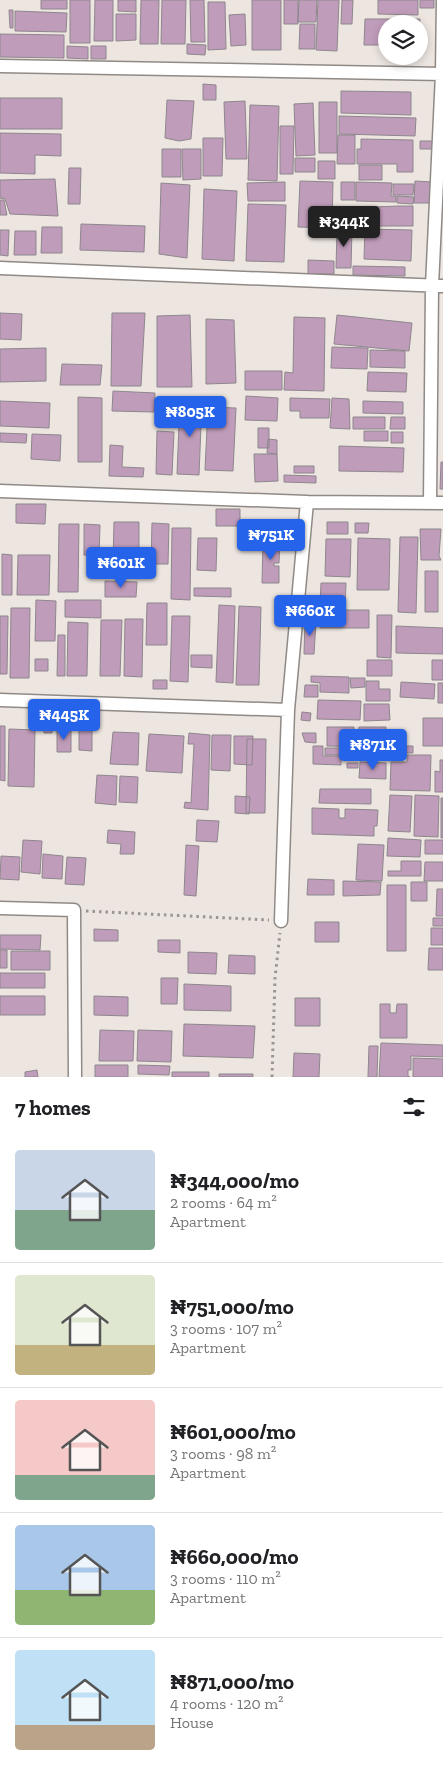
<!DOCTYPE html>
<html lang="en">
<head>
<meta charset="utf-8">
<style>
	body { margin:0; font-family:"Zilla Slab",serif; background:#f2f2f2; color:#202124; height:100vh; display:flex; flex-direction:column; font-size:19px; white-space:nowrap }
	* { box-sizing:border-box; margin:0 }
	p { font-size:16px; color:#757577 }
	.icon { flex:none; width:28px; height:28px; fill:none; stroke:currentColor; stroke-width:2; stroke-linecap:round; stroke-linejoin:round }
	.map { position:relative; height:1077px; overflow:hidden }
	.side { display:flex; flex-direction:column; background:#fff; flex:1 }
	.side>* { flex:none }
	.buttons { position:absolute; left:378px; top:15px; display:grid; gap:10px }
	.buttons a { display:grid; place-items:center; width:50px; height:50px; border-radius:50%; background:#fff; box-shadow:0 2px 8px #0003; font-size:25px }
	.price { position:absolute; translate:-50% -42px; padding:0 11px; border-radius:5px; background:#2563eb; color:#fff; font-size:16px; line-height:32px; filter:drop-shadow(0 1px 2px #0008) }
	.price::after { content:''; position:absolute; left:50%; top:30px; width:15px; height:11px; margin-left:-8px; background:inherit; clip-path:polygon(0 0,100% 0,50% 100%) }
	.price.on { background:#222; color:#fff }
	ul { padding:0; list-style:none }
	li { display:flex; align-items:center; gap:15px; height:125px; padding:0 15px }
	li+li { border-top:1px solid #e0e0e0 }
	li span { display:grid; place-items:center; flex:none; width:140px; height:100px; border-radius:5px; color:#555 }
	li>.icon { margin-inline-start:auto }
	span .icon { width:60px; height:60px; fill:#fffc; stroke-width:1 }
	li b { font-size:21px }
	h2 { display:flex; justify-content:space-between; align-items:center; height:60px; padding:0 15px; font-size:21px }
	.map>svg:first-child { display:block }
	.building { fill:#c09cbb; stroke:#8d878c }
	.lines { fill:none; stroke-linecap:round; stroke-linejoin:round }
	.street-casing { stroke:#908a86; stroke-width:15 }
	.path { stroke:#9b9592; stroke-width:3; stroke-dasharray:2.5 4; stroke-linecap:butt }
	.street { stroke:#fff; stroke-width:12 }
</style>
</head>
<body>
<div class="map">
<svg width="443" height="1077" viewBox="0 0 443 1077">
	<rect width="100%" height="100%" fill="#ece5e0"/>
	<!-- building -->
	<path class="building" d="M41,0H67V9H41Z
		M70,0H90V43H70Z
		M95,0H113V41H94Z
		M118,0H136V12L118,11Z
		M141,0H159L158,44H140Z
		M162,0H186L185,44H161Z
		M190,0H204L205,42H191Z
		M252,0H281V50H252Z
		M284,0H298V24H284Z
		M299,0H317L316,22H298Z
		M318,0H339L337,51L316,50Z
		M342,0H353L352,24H341Z
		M378,0H418V15L378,14Z
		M420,0H434V8H420Z
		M208,2H225L226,49L208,50Z
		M9,10H13V28H10Z
		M15,11L67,13L66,32L15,31Z
		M116,14H136V40L116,41Z
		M245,14L246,45L231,46L229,15Z
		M365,19H420L419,46V24H386V45H364Z
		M300,24H315V49H299Z
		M0,34L64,35V58L0,57Z
		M187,44L206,45L205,55L187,54Z
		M67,46L88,47V59L67,58Z
		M91,46H106V59H91Z
		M203,84L216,85V100H203Z
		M341,91L411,92V115L341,113Z
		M0,98H62V129H0Z
		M167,100L194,101L191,139L179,141L165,138Z
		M245,101L247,159H226L224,102Z
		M319,102H337V153H319Z
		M313,103L315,155L296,156L294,104Z
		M250,105L279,106L277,181L248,180Z
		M339,116L416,118L415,136L339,134Z
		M280,126H294L293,174H280Z
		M0,133L61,134V156L35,155V174L0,173Z
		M338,135H355V164H337Z
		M203,138H223L222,176H203Z
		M361,139L413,140V172H397V164H357V149H361Z
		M420,141H433V149H420Z
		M162,149H181V177H162Z
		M182,149H201V179L183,180Z
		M295,158H315V172H295Z
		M318,161H335V179H318Z
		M359,165H382V180H359Z
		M69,168H81L80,204H68Z
		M55,179L58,216L10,214L5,199L0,198V180Z
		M300,181L333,182L332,228L298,227Z
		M415,181L433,182L432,203H414Z
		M285,182V201H248L247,183Z
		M341,182H355V200H341Z
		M356,182L392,183L391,196H396V202L356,201Z
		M161,183L190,185L187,258L159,254Z
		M393,184H414L413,195H393Z
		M204,189L237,191L234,261L202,259Z
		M397,196L414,197L413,204L397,203Z
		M0,200H4L7,215H0Z
		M248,204L286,205L284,262L246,261Z
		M399,206H413V226H347L346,208Z
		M81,224L145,226L144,252L80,250Z
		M42,227H62V253H41Z
		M337,229H352L351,268H336Z
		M365,229L412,230L411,261L364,259Z
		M0,230H9L8,256L0,255Z
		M15,231H36V255H14Z
		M308,260L334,261V274H308Z
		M353,266L405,267V276L353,275Z
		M0,313L22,314L21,340L0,339Z
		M112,313H145L141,386H111Z
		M190,315L192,387H157V316Z
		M337,315L412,323L409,351L334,344Z
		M294,317L325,318L324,391L284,390L285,372L293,373Z
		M206,319L234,320L236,383L206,384Z
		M332,347L368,348L367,369L331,368Z
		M46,348V381L0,382V349Z
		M370,350L405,351V368L370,367Z
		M62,364L102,365L100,385H60Z
		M245,371H282V390H245Z
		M368,372L407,373L406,392L367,391Z
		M113,391L155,393L154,412L112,411Z
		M246,396L278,398L277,421L245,420Z
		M78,397L102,398V462H78Z
		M290,398L330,399L329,418H300V411H290Z
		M332,398L349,399L350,429L330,428Z
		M180,400L202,401L199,475L177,474Z
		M0,401L50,403L49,428L0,426Z
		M363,401L403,402V414L363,413Z
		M208,407L236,408L233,471L205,470Z
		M353,417H385V429H353Z
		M391,417H405V429H390Z
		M258,428H269V448H258Z
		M157,431L174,432L172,475L156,474Z
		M364,431H388V441H364Z
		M391,432H403V443H391Z
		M0,433L27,434L26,443L0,442Z
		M32,434L61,435L60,461L31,459Z
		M268,439L277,440V454L267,453Z
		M110,445L123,446L122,467L144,468L143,477L109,476Z
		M339,446L404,448L403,472L339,471Z
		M254,454H277L278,481L255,482Z
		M441,462H443V489H440Z
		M294,466H314V473H294Z
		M284,475L316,476V483L284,482Z
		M16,504H46L45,524L16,523Z
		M216,509H240V526H216Z
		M114,522H139V564L113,563Z
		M327,522H348V534H327Z
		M152,523L169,524L168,564H151Z
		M355,523H369L368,533H355Z
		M59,524H79L78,592H58Z
		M84,524L100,525L99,556L84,555Z
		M172,528H191L190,600L171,599Z
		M420,529H441L439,556L441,560H421Z
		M400,537H418L416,613L398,612Z
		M198,538H217L216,571L197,570Z
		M358,538L390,539L389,590H357Z
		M263,539H280L279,563H274V566H279V583H262Z
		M326,539H351L350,577L325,576Z
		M2,554L12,555V595H2Z
		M18,555H50L49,595H17Z
		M425,571H438V612H425Z
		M105,581L137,582L136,597H105Z
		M321,583H346L345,607L320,606Z
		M194,588H231V597L194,596Z
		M36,600L56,601L55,641H35Z
		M65,600H101V618L65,617Z
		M147,603H167V645H146Z
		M219,605L235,606L233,683L216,682Z
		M239,606L261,607L259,685H236Z
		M11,608H30L29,678H10Z
		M310,610H369V628H320V617H310Z
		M377,615H392L391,658L377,657Z
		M0,616H8L7,674H0Z
		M172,616H190L188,682L170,681Z
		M125,619H143L142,677L124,676Z
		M101,620H122L120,676H100Z
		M305,620L316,621L314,654H304Z
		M68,622L88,623L87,676H67Z
		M396,626L443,628V654L396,653Z
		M58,635H65V676H57Z
		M191,655H212V668L191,667Z
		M35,659H48V671H35Z
		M367,660H392V676H367Z
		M432,660H443V680H432Z
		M311,676L349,677V693L320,692V683L311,682Z
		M350,678H365V687L351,688Z
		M153,680H167V689H153Z
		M366,681H379V689H390V701H366Z
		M401,682L435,684L434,699L400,697Z
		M438,683H443V703H438Z
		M305,685H318V697H304Z
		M318,700L361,701L360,720L317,719Z
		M364,704H389L390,720L364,721Z
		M302,712L311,713L310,721L301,720Z
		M44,716H52V733H44Z
		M423,718H443V746H423Z
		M0,726H5V781L0,780Z
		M327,727H354V736H358L359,727H386V747L327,746Z
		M79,728H92V751L79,750Z
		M9,729L35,730L34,787L8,786Z
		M57,729L71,730V752H57Z
		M113,732L139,733L138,765L110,764Z
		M189,733L210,735L208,810L184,808L185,802L191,803L194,744H188Z
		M302,733H316V743L305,742Z
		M149,734L184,736L182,773L146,771Z
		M212,735H231L230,771L211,770Z
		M234,736H253L252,765L234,764Z
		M247,739H266L265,813H246Z
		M390,745H399V751H390Z
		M313,746H323V756H341V765L313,764Z
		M400,746H413V753H405V758H390V753H400Z
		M325,748H342L341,755H325Z
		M407,755H431L430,791L390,790L391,762H407Z
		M440,760H443V792H435V771L440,772Z
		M360,762L386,763V779L359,778Z
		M347,763H358V768H347Z
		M97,775L117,776L116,805L95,803Z
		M120,776L138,777L137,803L119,802Z
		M320,789H371V804L319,803Z
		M390,795L412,796L410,832L388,831Z
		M415,795L439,796L438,837L414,836Z
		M235,796L250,797L249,814L235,813Z
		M441,798H443V838H441Z
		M312,808L339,809V818H345V809L378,810L377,826H374V836L312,834Z
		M197,820L219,821L217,842L196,841Z
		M108,830L135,832L134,854H120L121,844L107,843Z
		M388,838L421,840L420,857L387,856Z
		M23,840L42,841L40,874L21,872Z
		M425,840H443V854H425Z
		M358,844L384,845L382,881L356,880Z
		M186,845L199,846L196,896L184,895Z
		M43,854L63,856L62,879L42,878Z
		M1,856L20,857L19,880L0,879Z
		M67,857L86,858L84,885L65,884Z
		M401,861H421V876H388V871H401Z
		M425,862H443V881H424Z
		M308,879L334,880V895H307Z
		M343,881L381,882L380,895L343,896Z
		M411,882H427V901H411Z
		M387,885H406V951H387Z
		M437,889H443V916H436Z
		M433,918H443V926H433Z
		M315,922H339V942H315Z
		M431,928H443V945H431Z
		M94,929L118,930V941H94Z
		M0,935H41L40,950L0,949Z
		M158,940H180V953L158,952Z
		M429,948H443V970H428Z
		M0,950H7V968H0Z
		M11,951H50V970H11Z
		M188,952L217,953L216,974L188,973Z
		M229,955L255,956V974L228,973Z
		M0,973H45V988H0Z
		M161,978H178L177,1004H161Z
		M184,984L231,986V1011L184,1010Z
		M0,996H45V1015H0Z
		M94,996L128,997V1016L94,1015Z
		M295,998H320V1026H295Z
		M380,1004H390V1013H396L397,1004H407V1038H380Z
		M184,1024L255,1026L253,1058L183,1056Z
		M100,1030L134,1031L133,1061H99Z
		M138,1030L172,1031L171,1062L137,1061Z
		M381,1043L443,1045V1057L411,1056V1070H408V1076L410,1077H379Z
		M369,1046H378L377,1077H368Z
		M294,1053L320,1054L319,1077H293Z
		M413,1058L443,1059V1077H413Z
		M95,1065H128V1077H95Z
		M138,1065L170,1066L169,1075L138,1074Z
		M37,1070L38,1077H25V1072Z
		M172,1072H209V1077H172Z
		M219,1074H253V1077H219Z"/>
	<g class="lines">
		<!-- street casing -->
		<g class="street-casing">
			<path id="street" d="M0,66L443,74
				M0,268L443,286
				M0,491L307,502L443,503
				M430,503L432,286L442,74L443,0
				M0,700L288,710
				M0,908L74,910L75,1077
				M281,921L288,710L307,502"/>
		</g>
		<!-- path -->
		<path class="path" d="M86,911L269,920
			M272,1077L275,978L280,933"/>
		<!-- street -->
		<use href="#street" class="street"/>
	</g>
</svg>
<div class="buttons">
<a><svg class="icon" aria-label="layers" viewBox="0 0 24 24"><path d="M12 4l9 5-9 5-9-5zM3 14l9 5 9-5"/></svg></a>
</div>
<b class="price on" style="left:344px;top:248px">₦344K</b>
<b class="price" style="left:190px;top:438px">₦805K</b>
<b class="price" style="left:271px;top:561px">₦751K</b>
<b class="price" style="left:121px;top:589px">₦601K</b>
<b class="price" style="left:310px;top:637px">₦660K</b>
<b class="price" style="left:64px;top:741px">₦445K</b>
<b class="price" style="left:373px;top:771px">₦871K</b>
</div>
<section class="side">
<h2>7 homes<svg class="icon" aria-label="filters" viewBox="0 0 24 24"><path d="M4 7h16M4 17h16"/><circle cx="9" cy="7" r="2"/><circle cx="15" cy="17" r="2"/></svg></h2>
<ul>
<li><span style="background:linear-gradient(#c9d6e8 60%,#7fa58c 0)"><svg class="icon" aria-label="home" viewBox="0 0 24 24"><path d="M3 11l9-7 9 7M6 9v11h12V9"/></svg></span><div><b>₦344,000/mo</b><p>2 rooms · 64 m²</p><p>Apartment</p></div></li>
<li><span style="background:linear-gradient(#dfe7d0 70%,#c2b280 0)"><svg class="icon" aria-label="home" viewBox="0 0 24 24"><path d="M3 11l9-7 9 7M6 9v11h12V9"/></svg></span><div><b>₦751,000/mo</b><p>3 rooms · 107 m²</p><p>Apartment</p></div></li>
<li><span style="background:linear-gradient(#f6c9c9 75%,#7fa58c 0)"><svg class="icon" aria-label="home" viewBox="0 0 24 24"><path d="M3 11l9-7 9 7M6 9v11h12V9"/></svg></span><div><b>₦601,000/mo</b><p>3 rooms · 98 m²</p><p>Apartment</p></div></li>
<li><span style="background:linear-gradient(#a9c7e8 65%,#8fb573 0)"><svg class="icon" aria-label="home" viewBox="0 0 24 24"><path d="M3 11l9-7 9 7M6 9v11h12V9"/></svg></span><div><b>₦660,000/mo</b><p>3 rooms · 110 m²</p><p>Apartment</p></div></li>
<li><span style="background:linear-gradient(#bfe0f5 75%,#b9a48a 0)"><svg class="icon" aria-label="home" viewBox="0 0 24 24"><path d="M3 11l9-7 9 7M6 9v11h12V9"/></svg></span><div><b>₦871,000/mo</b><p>4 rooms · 120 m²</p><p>House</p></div></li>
</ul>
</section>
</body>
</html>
